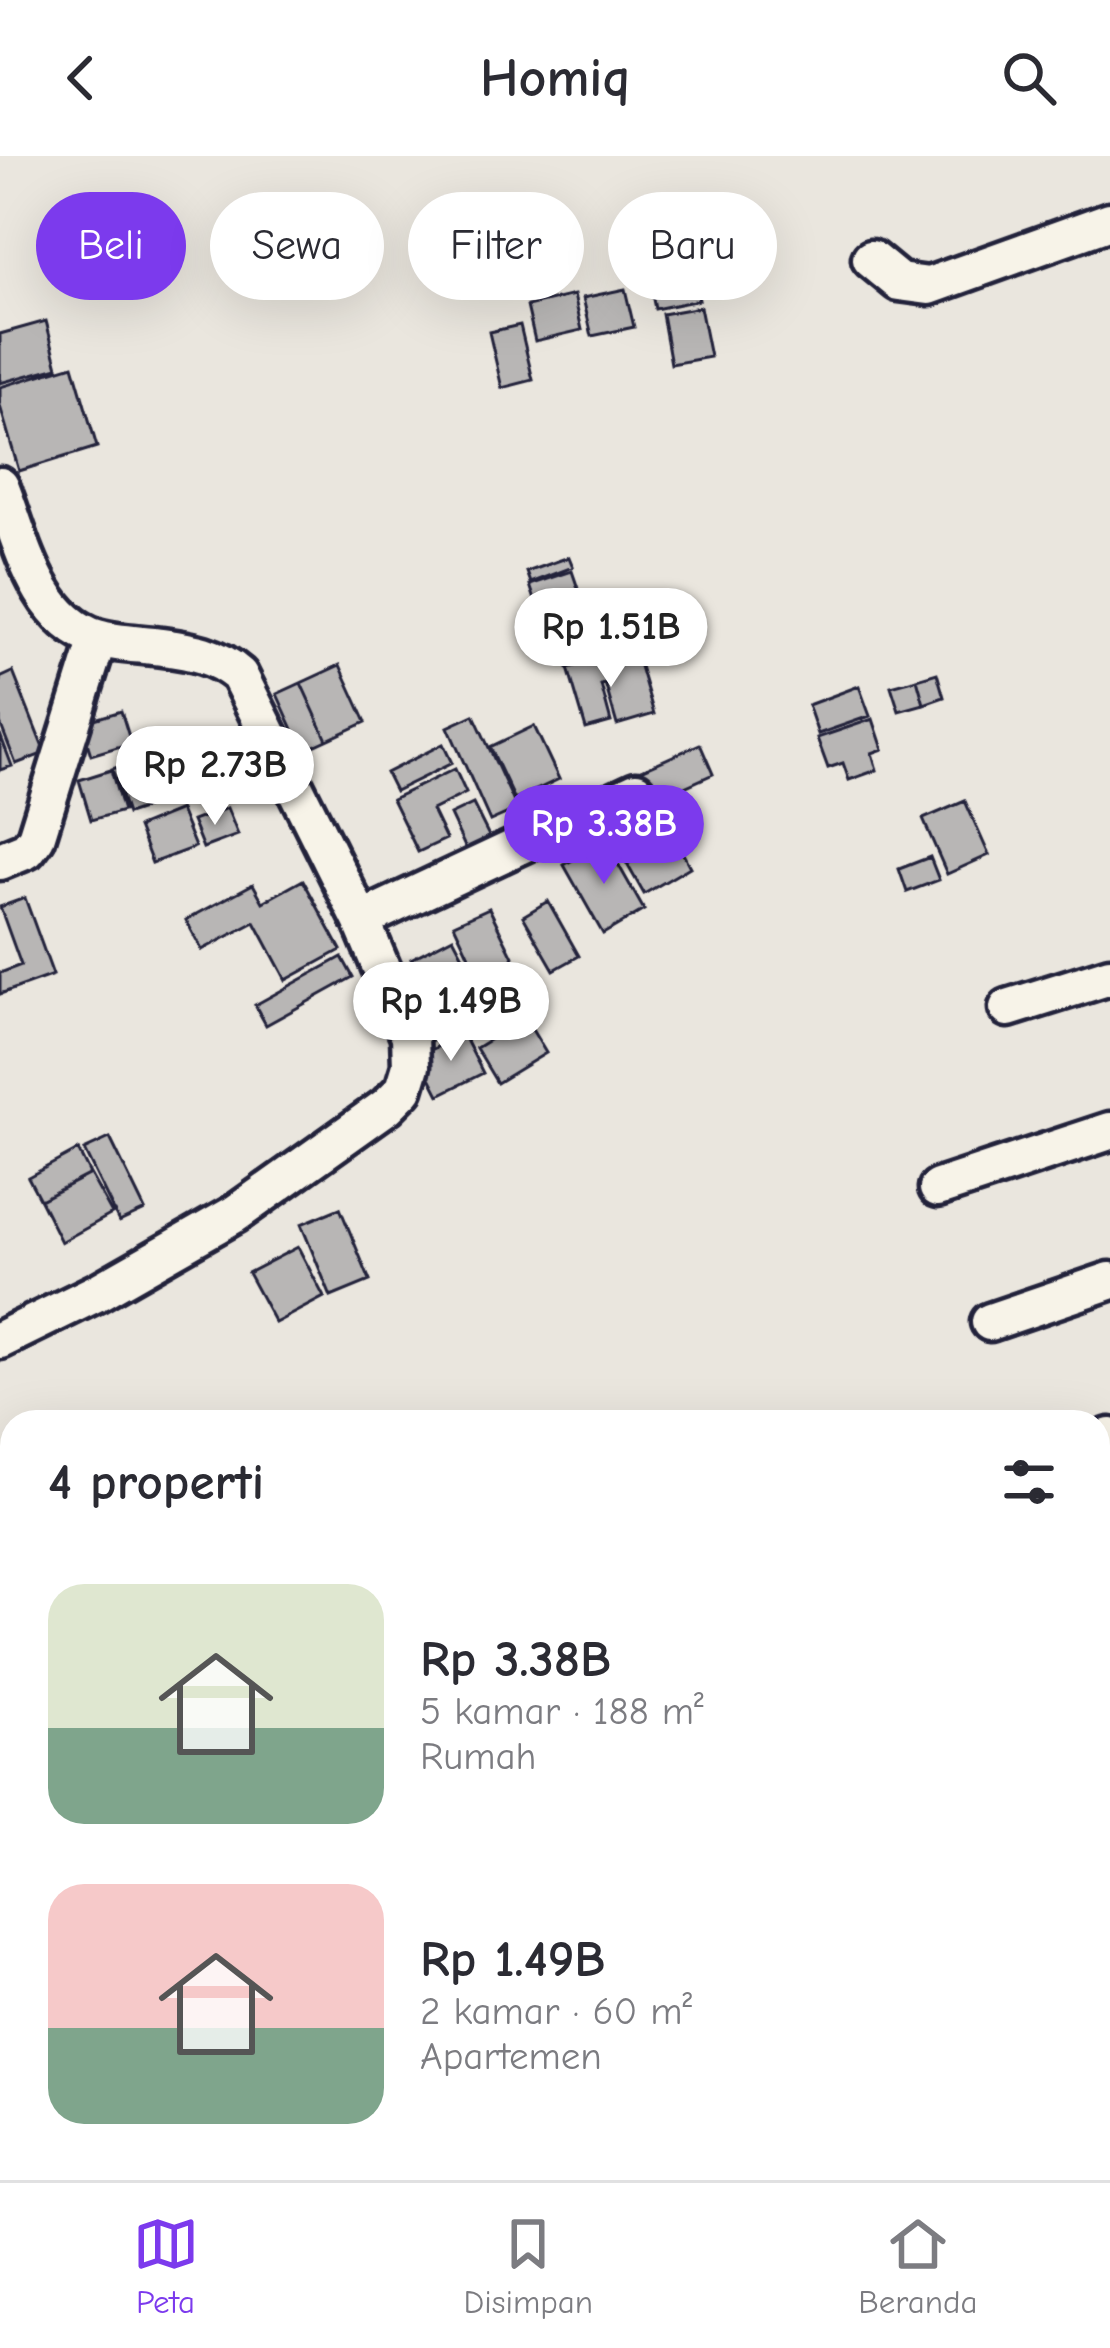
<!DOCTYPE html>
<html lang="id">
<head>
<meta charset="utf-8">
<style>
	body { margin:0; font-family:"Comic Neue",sans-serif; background:#f2f2f3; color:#2b2b33; height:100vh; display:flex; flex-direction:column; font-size:45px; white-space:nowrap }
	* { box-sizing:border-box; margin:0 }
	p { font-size:39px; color:#7c7c81 }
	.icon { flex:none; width:66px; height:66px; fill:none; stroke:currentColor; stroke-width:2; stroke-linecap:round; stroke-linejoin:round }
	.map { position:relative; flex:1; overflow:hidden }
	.sheet { position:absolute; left:0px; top:1254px; width:1110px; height:771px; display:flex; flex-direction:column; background:#fff; border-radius:36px 36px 0 0; box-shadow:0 12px 48px #0002 }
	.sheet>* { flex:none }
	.hud { position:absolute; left:36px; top:36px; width:1038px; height:108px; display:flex; gap:24px }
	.price { position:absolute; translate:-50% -102px; padding:0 27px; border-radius:42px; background:#fff; color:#222; font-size:39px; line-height:78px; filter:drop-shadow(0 3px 6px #0008) }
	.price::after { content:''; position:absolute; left:50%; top:72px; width:36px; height:27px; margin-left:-18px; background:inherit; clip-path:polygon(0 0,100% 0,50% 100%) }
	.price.on { background:#7c3aed; color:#fff }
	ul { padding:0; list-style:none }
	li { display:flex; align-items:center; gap:36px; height:300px; padding:0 48px }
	li span { display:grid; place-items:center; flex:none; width:336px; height:240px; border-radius:36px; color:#555 }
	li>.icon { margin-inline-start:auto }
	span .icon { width:144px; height:144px; fill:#fffc; stroke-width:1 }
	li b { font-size:51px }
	h2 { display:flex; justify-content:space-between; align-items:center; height:144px; padding:0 48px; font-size:51px }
	.chip { padding:0 42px; border-radius:54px; background:#fff; box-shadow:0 12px 48px #0002; font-size:42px; line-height:108px }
	.chip.on { background:#7c3aed; color:#fff }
	header { display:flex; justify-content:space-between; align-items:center; height:156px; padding:0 48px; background:#fff; font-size:54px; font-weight:600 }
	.tab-bar { display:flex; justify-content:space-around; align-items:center; height:168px; border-top:3px solid #e1e1e2; background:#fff; font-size:33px; color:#7c7c81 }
	.tab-bar a { display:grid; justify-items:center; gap:6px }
	.tab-bar .on { color:#7c3aed }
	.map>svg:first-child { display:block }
	.building { fill:#b8b6b5; stroke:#22223b; stroke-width:3 }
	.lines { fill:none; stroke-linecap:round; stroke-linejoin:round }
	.minor-casing { stroke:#22223b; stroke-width:45 }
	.minor { stroke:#f7f3e8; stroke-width:36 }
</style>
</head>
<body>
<header><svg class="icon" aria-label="back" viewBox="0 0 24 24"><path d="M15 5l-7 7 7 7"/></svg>Homiq<svg class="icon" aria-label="search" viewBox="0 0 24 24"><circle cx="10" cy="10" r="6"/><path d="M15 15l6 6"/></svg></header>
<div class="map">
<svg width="1110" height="2024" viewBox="0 0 1110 2024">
	<rect width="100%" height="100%" fill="#eae6de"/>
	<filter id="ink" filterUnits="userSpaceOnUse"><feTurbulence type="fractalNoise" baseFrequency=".00833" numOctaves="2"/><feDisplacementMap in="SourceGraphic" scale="24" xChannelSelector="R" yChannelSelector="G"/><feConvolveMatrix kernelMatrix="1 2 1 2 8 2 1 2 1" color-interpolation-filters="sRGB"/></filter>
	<g filter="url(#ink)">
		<!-- building -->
		<path class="building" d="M692,110L699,144L655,153L648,119Z
			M625,133L634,171L592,180L583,142Z
			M574,139L582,174L535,185L527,150Z
			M700,151L710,201L671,208L662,158Z
			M46,165L58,211L0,227V178Z
			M520,169L533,224L502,232L489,176Z
			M73,209L97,291L19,315L0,250V231Z
			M569,401L573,411L531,427L527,416Z
			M572,415L583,447L541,462L530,429Z
			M644,463L650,486L572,508L565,486Z
			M635,493L654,558L617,569L605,527L601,529L611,566L586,573L568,512Z
			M340,509L366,566L327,584L301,527Z
			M13,516L45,597L16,608L0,567V522Z
			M937,517L944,541L924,548L917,523Z
			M917,523L924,548L899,555L891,530Z
			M301,527L327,584L303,595L277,538Z
			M859,530L870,560L818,578L808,549Z
			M121,555L131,587L91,599L81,567Z
			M474,559L517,653L490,665L448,571Z
			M873,563L883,593L872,597L877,614L849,624L843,607L828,612L817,582Z
			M534,570L559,623L515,644L490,591Z
			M0,578L12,610L0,614Z
			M443,588L452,607L395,635L386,617Z
			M700,588L713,618L649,647L635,617Z
			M176,592L191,637L127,658L112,613Z
			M455,613L466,637L432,654L446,683L418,696L392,643Z
			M111,614L123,655L91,664L79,624Z
			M965,645L989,699L947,718L923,663Z
			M473,648L497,696L473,708L450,659Z
			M227,652L238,679L203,692L192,665Z
			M180,654L195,691L152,707L138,671Z
			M674,681L690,711L644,738L627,708Z
			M605,685L644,754L603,778L564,709Z
			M930,701L939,724L907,736L899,713Z
			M303,724L341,794L286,824L255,766L202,794L186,764L253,728L263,746Z
			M25,742L53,819L0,838V817L21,809L0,751Z
			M548,745L579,800L554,814L523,760Z
			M489,752L519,813L483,830L454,768Z
			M453,781L480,832L438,854L411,803Z
			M342,801L353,821L266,869L255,849Z
			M525,862L546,897L497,927L476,892Z
			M463,878L483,917L439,939L419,900Z
			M110,982L145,1054L119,1066L84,994Z
			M78,994L90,1018L40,1044L28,1021Z
			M90,1018L112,1058L61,1086L40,1044Z
			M340,1052L370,1125L331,1141L301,1068Z
			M298,1091L324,1141L275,1167L248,1117Z"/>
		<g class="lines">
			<!-- minor casing -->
			<g class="minor-casing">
				<path id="minor" d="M871,103L899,126L929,130L1110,65
					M0,330C21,382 36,463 97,482C117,488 141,488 162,491C192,495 216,499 239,519L361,764L410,880L411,910L404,933L387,950L235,1058L98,1136L0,1184
					M0,705L27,694L36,682L98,483
					M361,764L636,635
					M1008,852L1110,820
					M938,1032L1110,975
					M990,1166L1110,1125
					M1098,1285L1110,1281"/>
			</g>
			<!-- minor -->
			<use href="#minor" class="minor"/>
		</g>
	</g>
</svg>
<b class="price" style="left:611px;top:534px">Rp 1.51B</b>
<b class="price" style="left:215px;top:672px">Rp 2.73B</b>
<b class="price on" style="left:604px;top:731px">Rp 3.38B</b>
<b class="price" style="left:451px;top:908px">Rp 1.49B</b>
<div class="hud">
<a class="chip on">Beli</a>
<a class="chip">Sewa</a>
<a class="chip">Filter</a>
<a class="chip">Baru</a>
</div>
<section class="sheet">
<h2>4 properti<svg class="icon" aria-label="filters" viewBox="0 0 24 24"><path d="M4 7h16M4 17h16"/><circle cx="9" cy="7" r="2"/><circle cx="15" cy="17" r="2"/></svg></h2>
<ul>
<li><span style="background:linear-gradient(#dfe7d0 60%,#7fa58c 0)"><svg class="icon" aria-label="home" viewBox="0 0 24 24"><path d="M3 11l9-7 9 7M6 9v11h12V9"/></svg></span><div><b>Rp 3.38B</b><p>5 kamar · 188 m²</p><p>Rumah</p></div></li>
<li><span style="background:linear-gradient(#f6c9c9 60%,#7fa58c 0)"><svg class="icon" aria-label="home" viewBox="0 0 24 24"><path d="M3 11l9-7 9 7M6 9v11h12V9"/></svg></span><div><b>Rp 1.49B</b><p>2 kamar · 60 m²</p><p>Apartemen</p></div></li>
</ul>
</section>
</div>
<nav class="tab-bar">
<a class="on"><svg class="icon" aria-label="map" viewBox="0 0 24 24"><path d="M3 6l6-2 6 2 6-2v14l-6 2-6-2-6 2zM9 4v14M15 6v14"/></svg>Peta</a>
<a><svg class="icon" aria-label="saved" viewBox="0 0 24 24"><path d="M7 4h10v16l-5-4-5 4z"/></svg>Disimpan</a>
<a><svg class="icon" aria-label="home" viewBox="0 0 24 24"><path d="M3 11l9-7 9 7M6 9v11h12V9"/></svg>Beranda</a>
</nav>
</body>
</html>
